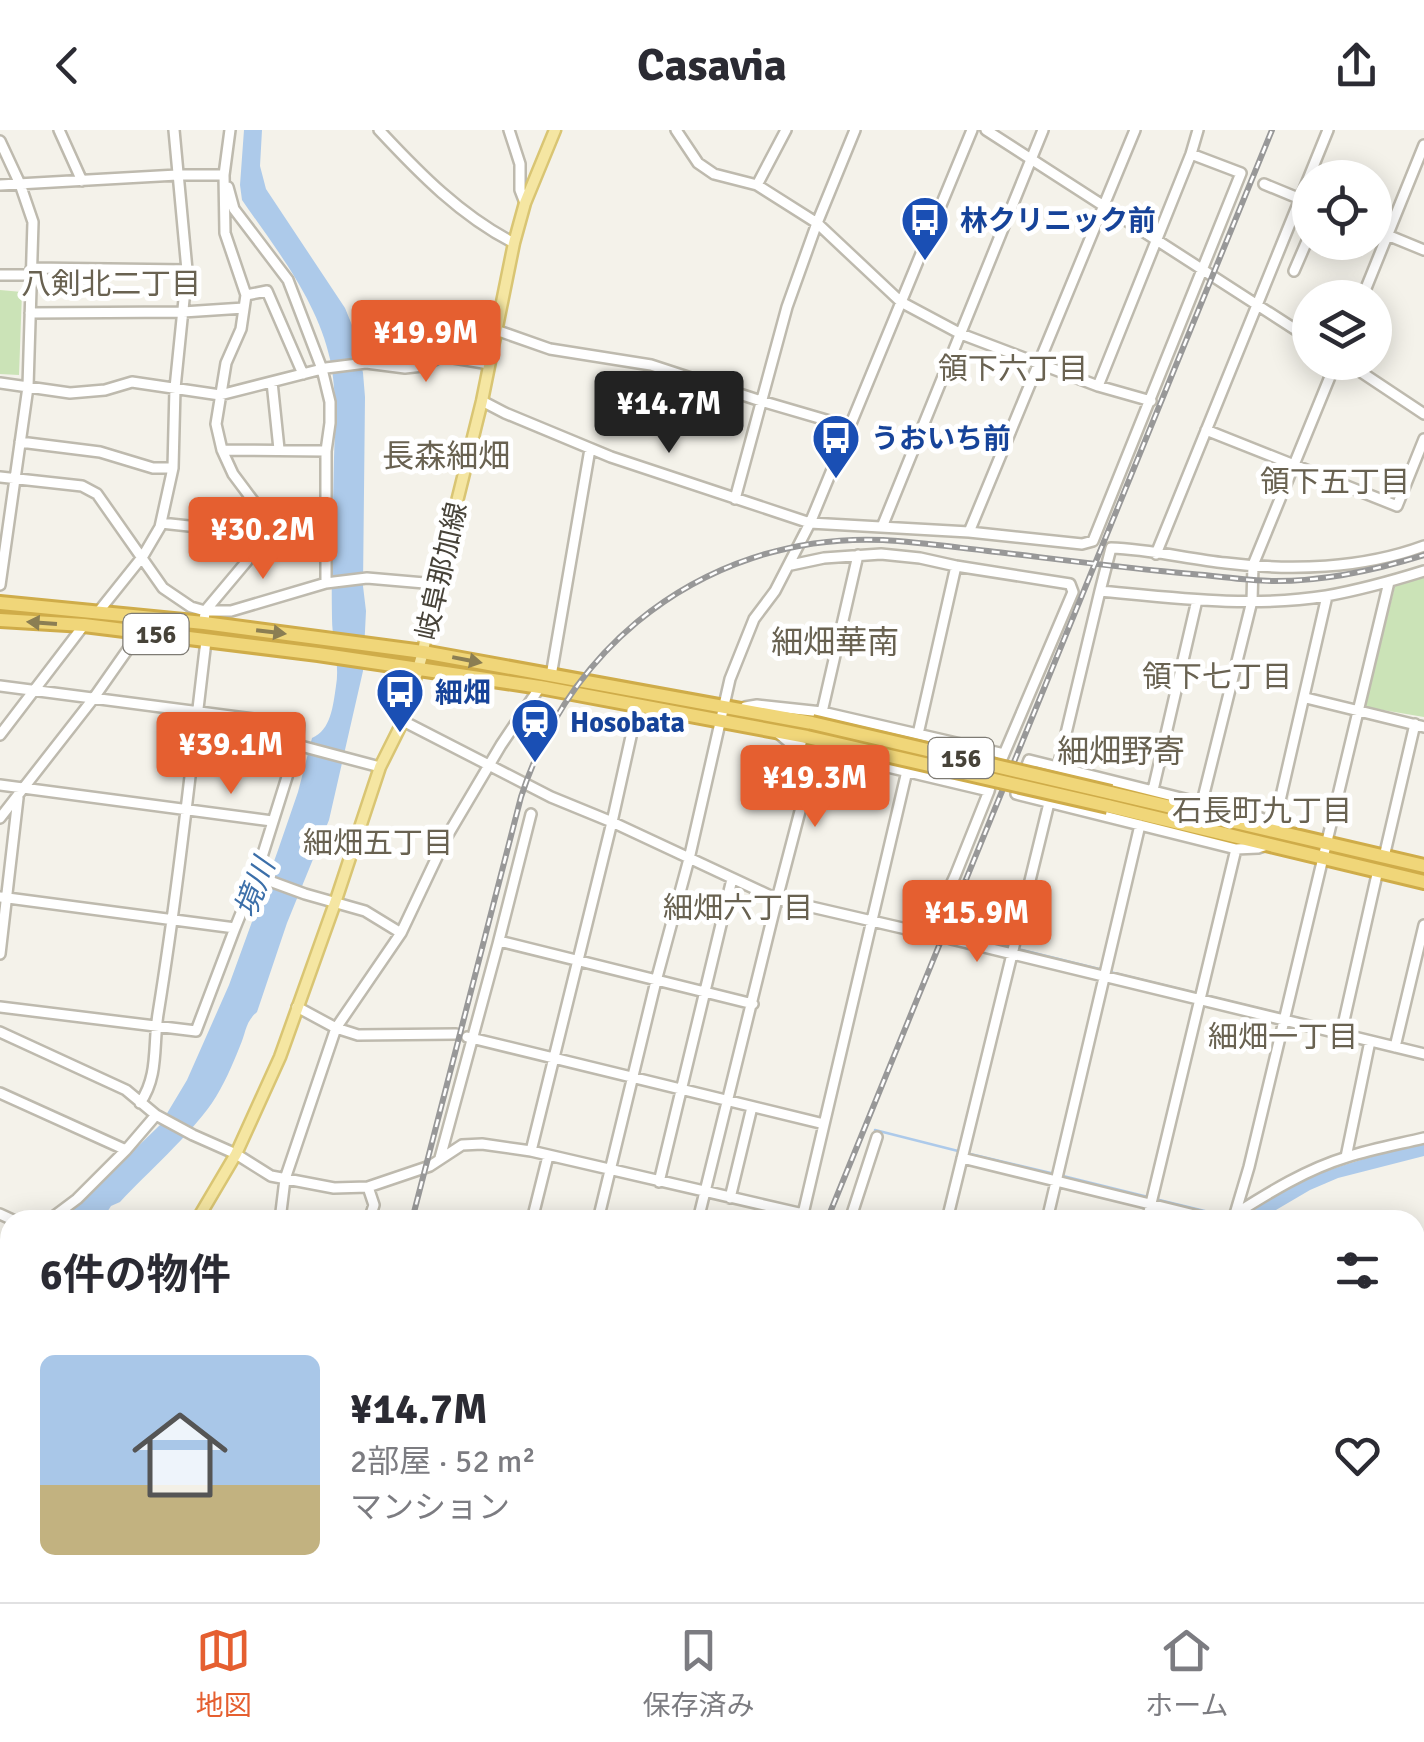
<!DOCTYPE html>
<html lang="ja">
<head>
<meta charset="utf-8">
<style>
	body { margin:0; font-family:Signika,"Noto Sans JP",sans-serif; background:#f2f2f3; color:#2b2b33; height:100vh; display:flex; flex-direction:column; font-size:38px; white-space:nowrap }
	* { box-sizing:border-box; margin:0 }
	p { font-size:32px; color:#7c7c81 }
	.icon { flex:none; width:55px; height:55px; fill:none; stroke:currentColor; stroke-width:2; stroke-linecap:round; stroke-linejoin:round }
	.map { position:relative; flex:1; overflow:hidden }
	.details { position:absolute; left:0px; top:1080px; width:1425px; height:392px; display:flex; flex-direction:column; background:#fff; border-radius:30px 30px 0 0; box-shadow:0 5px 25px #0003 }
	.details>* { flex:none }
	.tools { position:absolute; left:1292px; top:30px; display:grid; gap:20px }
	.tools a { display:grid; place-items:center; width:100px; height:100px; border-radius:50%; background:#fff; box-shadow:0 5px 25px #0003; font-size:50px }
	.price { position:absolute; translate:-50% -85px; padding:0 22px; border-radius:10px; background:#e55f30; color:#fff; font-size:32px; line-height:65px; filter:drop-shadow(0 2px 5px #0008) }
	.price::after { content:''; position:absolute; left:50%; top:60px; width:30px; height:22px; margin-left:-15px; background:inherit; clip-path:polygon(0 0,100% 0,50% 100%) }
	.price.current { background:#222; color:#fff }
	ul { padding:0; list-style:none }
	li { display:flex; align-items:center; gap:30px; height:250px; padding:0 40px }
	li span { display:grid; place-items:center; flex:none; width:280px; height:200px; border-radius:15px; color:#555 }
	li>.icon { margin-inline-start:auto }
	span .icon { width:120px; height:120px; fill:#fffc; stroke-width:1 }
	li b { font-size:42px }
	h2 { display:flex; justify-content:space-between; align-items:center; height:120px; padding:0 40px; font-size:42px }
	header { display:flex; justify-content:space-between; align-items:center; height:130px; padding:0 40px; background:#fff; font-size:45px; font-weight:700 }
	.dock { display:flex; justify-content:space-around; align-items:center; height:140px; border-top:2px solid #e1e1e2; background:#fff; font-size:28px; color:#7c7c81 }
	.dock a { display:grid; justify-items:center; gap:5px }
	.dock .current { color:#e55f30 }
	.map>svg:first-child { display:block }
	.green { fill:#cbe3b7 }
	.water { fill:#adcaea }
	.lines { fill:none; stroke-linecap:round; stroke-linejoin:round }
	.stream { stroke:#adcaea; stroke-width:2.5 }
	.river { stroke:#adcaea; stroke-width:15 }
	.minor-casing { stroke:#bebaae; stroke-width:14 }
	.major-casing { stroke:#d9c573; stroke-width:15 }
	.highway-casing { stroke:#cfac49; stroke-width:18 }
	.minor { stroke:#fff; stroke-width:9 }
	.major { stroke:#f5e6a2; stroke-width:10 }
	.highway { stroke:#f0d679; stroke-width:12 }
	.rail-casing { stroke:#989898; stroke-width:6 }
	.rail { stroke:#fff; stroke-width:2.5; stroke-dasharray:8; stroke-linecap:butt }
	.highway-bridge-casing { stroke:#cfac49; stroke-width:18; stroke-linecap:butt }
	.highway-bridge { stroke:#f0d679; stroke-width:12 }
	.oneway { fill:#8b7e53 }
	.labels { text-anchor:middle; stroke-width:10; stroke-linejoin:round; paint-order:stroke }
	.shield { fill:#fff; stroke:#7e7b74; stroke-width:2.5 }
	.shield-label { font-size:25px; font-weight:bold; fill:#474339 }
	.transit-label { font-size:28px; font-weight:bold; fill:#164399; stroke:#fff; text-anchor:start }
	.street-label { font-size:28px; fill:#474339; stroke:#fff }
	.neighbourhood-label { font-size:30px; fill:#696251; stroke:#fff }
	.water-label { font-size:30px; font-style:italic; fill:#3c6fa9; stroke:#fff }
	.quarter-label { font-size:32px; fill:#696251; stroke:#fff }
</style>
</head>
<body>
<header><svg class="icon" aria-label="back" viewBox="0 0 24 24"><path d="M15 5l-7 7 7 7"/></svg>Casavia<svg class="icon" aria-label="share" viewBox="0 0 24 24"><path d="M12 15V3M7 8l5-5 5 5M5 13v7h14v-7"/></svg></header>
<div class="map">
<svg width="1424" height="1472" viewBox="0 0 1424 1472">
	<rect width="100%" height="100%" fill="#f4f2ea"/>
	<!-- green -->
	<path class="green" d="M0,160L22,162L19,245L0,244Z
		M1424,444V587L1365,577L1395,456Z"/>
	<!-- water -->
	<path class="water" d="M244,0H262L260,36L266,59L345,178L354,200L363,243L365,267L363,456L366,481L363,541L329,690L287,793L257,882C245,892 246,903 240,916C232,936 224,955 212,973C189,1006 148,1042 120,1072L111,1076L102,1090H62L160,995L187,950L229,855L277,723L298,662L312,608C331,600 333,576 336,556C340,533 332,512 332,488C331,435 333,381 334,328C335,296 337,262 330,229C317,170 276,119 242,70L240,55Z
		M1424,1013V1026L1338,1048L1310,1060L1259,1090H1239C1293,1045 1358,1030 1424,1013Z"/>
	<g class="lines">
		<!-- stream -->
		<path class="stream" d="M958,804L1010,817
			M1018,819L1103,840
			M1110,842L1282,884
			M1290,886L1391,911
			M875,1000L958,1021
			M966,1023L1055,1044
			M1063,1046L1148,1067
			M1155,1069L1217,1084"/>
		<!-- river -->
		<path class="river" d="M1031,1472L1035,1462"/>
		<!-- minor casing -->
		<g class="minor-casing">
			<path id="minor" d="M59,0L82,51
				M379,0C419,43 461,86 514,113
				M509,0L520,34V60L525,73
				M676,0L698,33L714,44L757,55L817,93L901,172L961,204L1098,256L1151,271
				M986,0L1310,209
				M0,11L20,54L33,92L28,257L0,455
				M1264,54L1310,73
				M0,55L177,45H224
				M757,55L786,0
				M228,57L234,79L288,150L322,239L330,272V293L326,321V453
				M1375,100L1424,120
				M31,138L187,140
				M1294,141L1310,104
				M0,145H31
				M246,165L267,161L303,244
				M1362,168L1424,15
				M30,183L183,182L244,178
				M496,200L550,219L651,235L761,271L850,297
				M1346,232L1424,284
				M272,252L279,319
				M0,253L70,263L105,260L132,252L220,265L326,238L366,233L405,238L423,236L442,226L489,234
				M1098,256L1191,24L1198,0
				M482,271L505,283L611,327L810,393L969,402L1082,414L1093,411L1241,43L1191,24
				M1206,300L1397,376L1424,309
				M20,312L100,322L153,338H173
				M222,320L326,321
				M0,347L82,356L97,364L163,458L191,477L205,481H231L326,453L367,448L436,454
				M735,369L787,177L817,93L855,0
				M161,393L254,403
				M882,397L1043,0
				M969,402L1135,0
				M1156,424L1328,0
				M791,435L824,428L881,424L920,428L956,436L1070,454L1073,462L1004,624
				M1100,461L1111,418C1149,419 1188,429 1226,433C1290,441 1362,439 1424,416
				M99,481L143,426L160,397L173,338L175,258L187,140L174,0
				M204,493L205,481L247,431L255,395L254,372L233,344L222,320L216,294L226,233L241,199L246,165L225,103L224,45L230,0
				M551,546L590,319
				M0,556L299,595L297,615L256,746L235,798L0,767
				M1306,568L1424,597
				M745,577L757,575L822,582L1004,624L998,638
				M822,582L858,425
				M403,591L551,667L612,692L777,769L928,804L955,746L989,661
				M778,603L790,613L816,620L989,661L990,657
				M918,604L956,436
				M0,605L84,495
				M297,615L380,637
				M1058,637L1100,461C1175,468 1251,478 1326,466C1359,460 1392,451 1424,441
				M0,655L272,691
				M1153,660L1197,470
				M1202,672L1252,471L1253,435L1336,232
				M0,688L93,569L140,502
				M1273,701L1327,466
				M1267,715L1258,718L1236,719L1016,664L1029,630L1261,688L1271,699
				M1384,727L1415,594
				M256,746L305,764L365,781L401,803
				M951,809L1424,924
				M499,811L753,874
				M0,824L18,668
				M0,877L196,901L235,798
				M297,877L336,898L358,905L456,904
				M0,902L126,960L156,985L193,1005L236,1024L271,1046L334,1058L368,1057L430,1036L462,1015L482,1014L531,1021L803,1084L807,1090
				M1341,904L1378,740
				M467,907L824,994
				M1395,917L1424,795
				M0,963L126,1020
				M140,973C159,946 153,915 158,884C178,760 191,636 206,511
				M531,1021L612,692L638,575
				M1346,1027L1370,911
				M440,1028L498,814L531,684
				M962,1028L1215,1090
				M659,1052L732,749
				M368,1057L374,1075L369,1090
				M730,1068L752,977
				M0,1084L13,1090
				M803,1084L907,641
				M1235,1084C1270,1062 1307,1039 1347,1027C1372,1019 1399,1014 1424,1008
				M49,1090L77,1069L126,1020L156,985
				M280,1090L285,1049L336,898L401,803L446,708L501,615L540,557
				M532,1090L548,1026
				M598,1090L656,851L689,729L730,549L754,489L775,461L810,393L972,0
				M698,1090L777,769L816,620
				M850,1090L877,1007
				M947,1090L1049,673
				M1047,1090L1140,695
				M1147,1090L1236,719
				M1226,1090L1235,1084L1249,1037L1389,452
				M0,1136L10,1128
				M0,1207L10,1204
				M0,1301L10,1290
				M1415,1368L1424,1324
				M0,1445L10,1434
				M0,1461L13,1472
				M236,1462L255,1472
				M213,1472L214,1462
				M306,1472L310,1462
				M397,1472L404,1462
				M486,1472L487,1462
				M581,1472L582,1462
				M632,1472L633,1462
				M745,1472L747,1462
				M844,1472L847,1462
				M943,1472L946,1462
				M1044,1472L1048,1462
				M1216,1472L1217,1462
				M1314,1472L1315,1462
				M1401,1472L1402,1462"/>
		</g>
		<!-- major casing -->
		<g class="major-casing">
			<path id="major" d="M197,1090L236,1024L280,927L335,773L380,637L403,591L423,522L431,476L482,271L514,113L525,73L555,0
				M1415,1113L1424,1111
				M58,1472L64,1462
				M1138,1472L1141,1462"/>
		</g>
		<!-- highway casing -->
		<g class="highway-casing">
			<path id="highway" d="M0,473L204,493L423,522L812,593
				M0,490L84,495L318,524L540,557L807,607
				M1111,663L1424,736
				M1108,676L1424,752"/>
		</g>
		<!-- minor -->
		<use href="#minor" class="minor"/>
		<!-- major -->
		<use href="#major" class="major"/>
		<!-- highway -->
		<use href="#highway" class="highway"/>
		<!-- rail casing -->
		<g class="rail-casing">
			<path id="rail" d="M412,1090L521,667C543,599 582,538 637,492C706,435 793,406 883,410C918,412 953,417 988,421C1056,429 1124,438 1192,444C1219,446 1247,451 1275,451C1325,451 1376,440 1424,425
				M827,1090L1272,0
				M292,1472L297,1462
				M671,1472L675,1462"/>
		</g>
		<!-- rail -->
		<use href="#rail" class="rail"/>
		<!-- highway-bridge casing -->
		<g class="highway-bridge-casing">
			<path id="highway-bridge" d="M812,593L1111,663
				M807,607L1108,676"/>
		</g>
		<!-- highway-bridge -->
		<use href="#highway-bridge" class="highway-bridge"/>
	</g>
	<!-- one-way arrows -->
	<defs><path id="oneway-solid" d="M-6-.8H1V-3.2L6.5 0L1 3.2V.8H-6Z" transform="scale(2.5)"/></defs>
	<g class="oneway">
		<use href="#oneway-solid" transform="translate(42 493) rotate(-176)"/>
		<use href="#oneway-solid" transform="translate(271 502) rotate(7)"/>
		<use href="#oneway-solid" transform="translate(467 530) rotate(11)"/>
	</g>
	<!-- icons -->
	<defs>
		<g id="bus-pin" transform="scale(2.5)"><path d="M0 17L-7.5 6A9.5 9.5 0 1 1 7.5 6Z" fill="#1a4fb4" stroke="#fff"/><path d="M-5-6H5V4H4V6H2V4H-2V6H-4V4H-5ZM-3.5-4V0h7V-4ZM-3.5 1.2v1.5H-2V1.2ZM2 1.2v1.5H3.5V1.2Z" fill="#fff"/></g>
		<g id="station-pin" transform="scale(2.5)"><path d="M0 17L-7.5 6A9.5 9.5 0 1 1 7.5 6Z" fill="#1a4fb4" stroke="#fff"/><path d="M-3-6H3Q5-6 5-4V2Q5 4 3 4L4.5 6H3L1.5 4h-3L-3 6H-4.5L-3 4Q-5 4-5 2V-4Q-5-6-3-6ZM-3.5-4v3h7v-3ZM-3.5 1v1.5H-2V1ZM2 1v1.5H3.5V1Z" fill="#fff"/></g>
	</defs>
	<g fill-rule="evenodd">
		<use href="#bus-pin" x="925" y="90"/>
		<use href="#bus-pin" x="836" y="308"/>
		<use href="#bus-pin" x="400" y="562"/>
		<use href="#station-pin" x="535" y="592"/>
	</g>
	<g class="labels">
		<!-- shield labels -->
		<g class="shield">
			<rect x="123.5" y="484" width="65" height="40" rx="8"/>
			<rect x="928.5" y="608" width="65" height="40" rx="8"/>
		</g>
		<g class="shield-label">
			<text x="156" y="513">156</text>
			<text x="961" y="637">156</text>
		</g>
		<!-- transit labels -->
		<g class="transit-label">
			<text x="960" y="100">林クリニック前</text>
			<text x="871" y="318">うおいち前</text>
			<text x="435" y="572">細畑</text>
			<text x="570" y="602">Hosobata</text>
		</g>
		<!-- street labels -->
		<g class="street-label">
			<text transform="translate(441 441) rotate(-77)" y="10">岐阜那加線</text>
		</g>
		<!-- neighbourhood labels -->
		<g class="neighbourhood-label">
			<text x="111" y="164">八剣北二丁目</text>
			<text x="1013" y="249">領下六丁目</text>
			<text x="1335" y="362">領下五丁目</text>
			<text x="1217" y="557">領下七丁目</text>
			<text x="1262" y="691">石長町九丁目</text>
			<text x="378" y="723">細畑五丁目</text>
			<text x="738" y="788">細畑六丁目</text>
			<text x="1283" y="917">細畑一丁目</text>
		</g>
		<!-- water labels -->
		<g class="water-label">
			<text transform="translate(255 758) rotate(-69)" y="10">境川</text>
		</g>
		<!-- quarter labels -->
		<g class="quarter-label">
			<text x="446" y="337">長森細畑</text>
			<text x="835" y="523">細畑華南</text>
			<text x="1121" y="632">細畑野寄</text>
		</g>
	</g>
</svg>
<div class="tools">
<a><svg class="icon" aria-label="locate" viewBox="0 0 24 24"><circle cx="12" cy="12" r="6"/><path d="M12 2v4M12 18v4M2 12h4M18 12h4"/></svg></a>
<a><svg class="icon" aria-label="layers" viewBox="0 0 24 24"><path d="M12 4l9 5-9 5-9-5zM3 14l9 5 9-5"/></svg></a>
</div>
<b class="price" style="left:426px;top:255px">¥19.9M</b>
<b class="price current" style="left:669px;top:326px">¥14.7M</b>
<b class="price" style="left:263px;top:452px">¥30.2M</b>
<b class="price" style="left:231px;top:667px">¥39.1M</b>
<b class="price" style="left:815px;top:700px">¥19.3M</b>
<b class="price" style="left:977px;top:835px">¥15.9M</b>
<section class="details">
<h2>6件の物件<svg class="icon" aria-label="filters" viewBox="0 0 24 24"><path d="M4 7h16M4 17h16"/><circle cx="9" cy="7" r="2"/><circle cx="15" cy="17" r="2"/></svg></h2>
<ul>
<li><span style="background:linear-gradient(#a9c7e8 65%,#c2b280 0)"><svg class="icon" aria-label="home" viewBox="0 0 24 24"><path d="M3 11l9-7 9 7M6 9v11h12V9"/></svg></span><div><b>¥14.7M</b><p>2部屋 · 52 m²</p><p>マンション</p></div><svg class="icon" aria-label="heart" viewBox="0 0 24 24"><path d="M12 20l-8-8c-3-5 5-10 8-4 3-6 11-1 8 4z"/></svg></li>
</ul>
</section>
</div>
<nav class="dock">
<a class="current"><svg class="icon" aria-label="map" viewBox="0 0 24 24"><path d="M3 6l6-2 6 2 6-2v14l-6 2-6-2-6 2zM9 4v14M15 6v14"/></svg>地図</a>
<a><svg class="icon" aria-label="saved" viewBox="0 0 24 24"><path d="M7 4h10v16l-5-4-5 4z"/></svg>保存済み</a>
<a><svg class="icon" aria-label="home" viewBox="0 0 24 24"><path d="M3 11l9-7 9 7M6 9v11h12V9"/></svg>ホーム</a>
</nav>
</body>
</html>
